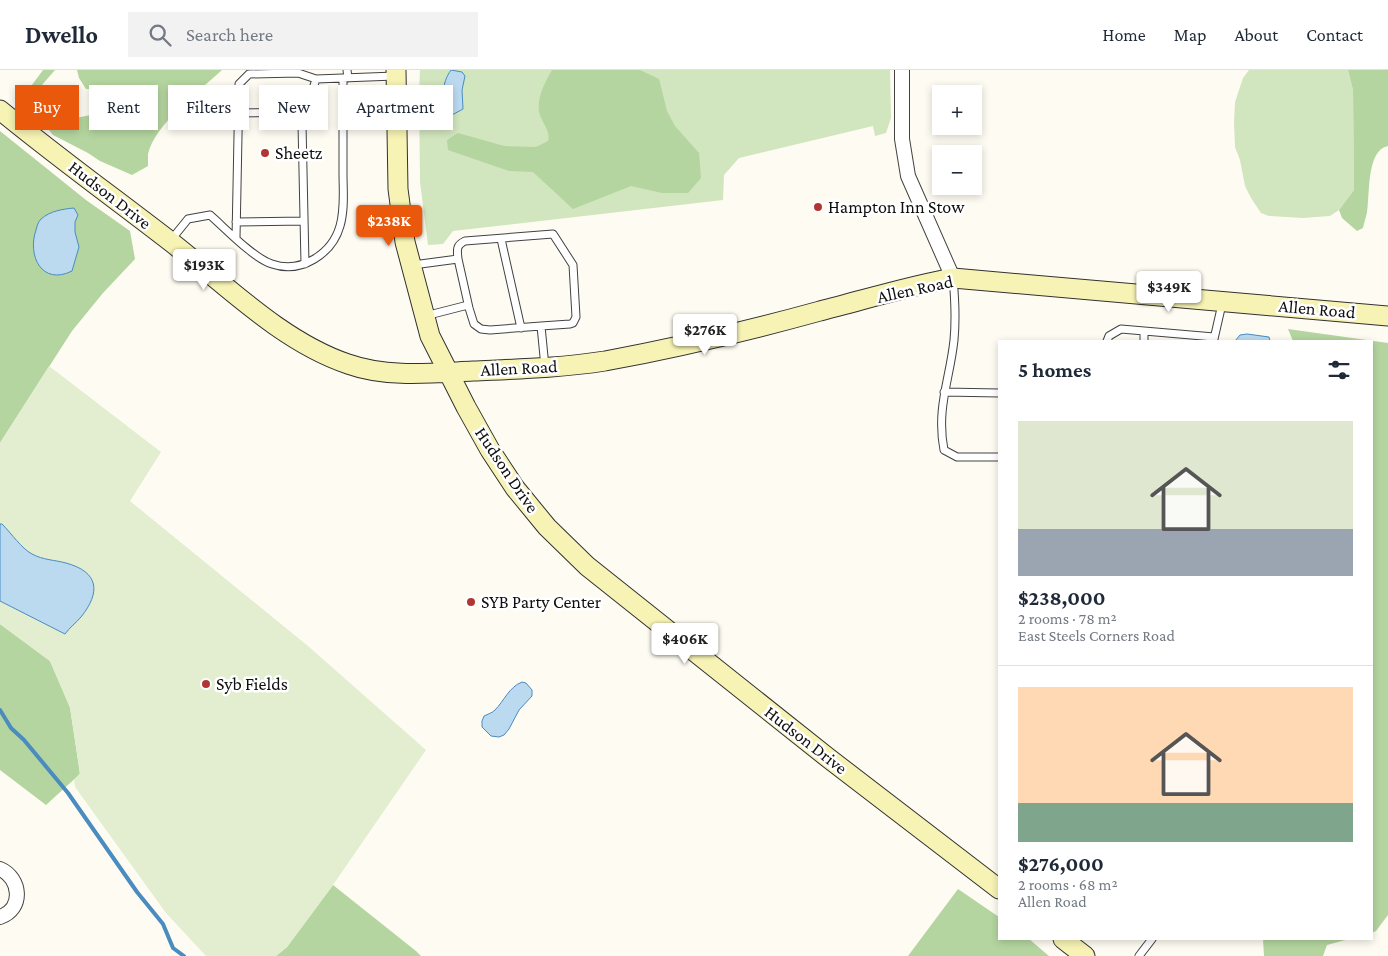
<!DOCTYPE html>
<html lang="en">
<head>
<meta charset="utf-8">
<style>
	body { margin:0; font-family:"Crimson Pro",serif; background:#f2f2f3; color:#1f2937; height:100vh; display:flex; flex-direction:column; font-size:19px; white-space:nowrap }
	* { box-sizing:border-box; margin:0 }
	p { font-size:16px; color:#747a83 }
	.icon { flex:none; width:28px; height:28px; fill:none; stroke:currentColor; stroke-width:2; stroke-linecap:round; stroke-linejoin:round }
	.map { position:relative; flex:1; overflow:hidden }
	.details { position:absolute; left:998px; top:270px; width:375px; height:600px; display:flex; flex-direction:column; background:#fff; border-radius:0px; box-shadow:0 2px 8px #0003 }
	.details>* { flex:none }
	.guide { position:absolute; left:15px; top:15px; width:475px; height:45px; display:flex; gap:10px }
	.buttons { position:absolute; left:932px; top:15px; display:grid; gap:10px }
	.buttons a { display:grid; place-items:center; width:50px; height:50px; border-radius:0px; background:#fff; box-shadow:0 2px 8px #0003; font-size:25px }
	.price { position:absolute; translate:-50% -42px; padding:0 11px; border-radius:5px; background:#fff; color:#222; font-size:16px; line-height:32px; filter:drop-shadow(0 1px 2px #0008) }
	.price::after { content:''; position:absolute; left:50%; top:30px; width:15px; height:11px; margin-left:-8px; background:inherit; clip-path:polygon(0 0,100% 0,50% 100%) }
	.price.active { background:#ea580c; color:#fff }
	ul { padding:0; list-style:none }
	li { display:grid; align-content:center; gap:10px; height:265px; padding:0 20px }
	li+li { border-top:1px solid #e0e1e3 }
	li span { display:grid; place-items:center; height:155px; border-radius:0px; color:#555 }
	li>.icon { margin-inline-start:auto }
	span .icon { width:90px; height:90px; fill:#fffc; stroke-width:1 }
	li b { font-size:21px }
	h2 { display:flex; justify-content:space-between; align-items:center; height:60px; padding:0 20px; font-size:21px }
	.tag { padding:0 18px; border-radius:0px; background:#fff; box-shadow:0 2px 8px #0003; font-size:18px; line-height:45px }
	.tag.active { background:#ea580c; color:#fff }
	header { display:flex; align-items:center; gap:30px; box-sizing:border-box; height:70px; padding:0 25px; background:#fff; border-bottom:1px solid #e0e1e3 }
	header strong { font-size:24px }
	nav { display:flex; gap:28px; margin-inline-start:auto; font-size:18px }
	.search { width:350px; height:45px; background:#f2f2f3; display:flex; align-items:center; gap:12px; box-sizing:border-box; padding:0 18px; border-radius:0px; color:#747a83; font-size:19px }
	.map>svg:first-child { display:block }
	.green { fill:#d1e5be }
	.forest { fill:#b4d59f }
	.pitch { fill:#e2eecf }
	.water { fill:#bbdaf0; stroke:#4a8bc0 }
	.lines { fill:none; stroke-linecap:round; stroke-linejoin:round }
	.stream { stroke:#4a8bc0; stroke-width:4 }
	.lane-casing { stroke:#424242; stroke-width:9 }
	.street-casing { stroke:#424242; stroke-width:16 }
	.secondary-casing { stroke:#313131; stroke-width:21 }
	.lane { stroke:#fff; stroke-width:7 }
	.street { stroke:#fff; stroke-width:14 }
	.secondary { stroke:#f7f3b4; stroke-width:19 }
	.poi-dot { fill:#b23534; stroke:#fff; stroke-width:2 }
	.labels { text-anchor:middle; stroke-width:5; stroke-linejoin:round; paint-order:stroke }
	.poi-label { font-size:18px; fill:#0f0f0f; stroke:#fff; text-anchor:start }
	.street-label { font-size:18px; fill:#0f0f0f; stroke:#fff }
</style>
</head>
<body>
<header>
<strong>Dwello</strong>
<div class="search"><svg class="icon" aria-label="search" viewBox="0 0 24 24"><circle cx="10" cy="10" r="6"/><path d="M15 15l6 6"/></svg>Search here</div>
<nav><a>Home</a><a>Map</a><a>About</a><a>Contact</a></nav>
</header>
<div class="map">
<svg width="1388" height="886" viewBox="0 0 1388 886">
	<rect width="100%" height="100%" fill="#fefcf2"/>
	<!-- green -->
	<path class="green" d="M420,0H890L891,48L886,63L875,66L873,56L739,88L724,105L723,130L453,161L443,174L428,175L420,112L419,21Z
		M1249,0H1348L1353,20L1354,120L1339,140L1330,146L1303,148L1269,146L1261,143L1251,128L1245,116L1240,90L1235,77L1234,53L1235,32L1243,8Z"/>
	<!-- forest -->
	<path class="forest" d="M43,0H55L35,23L23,27Z
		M77,0H222C200,20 154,55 148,84C148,88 148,93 148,96L132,105L100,91L88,83L53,65L39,48L46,29L76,48L95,44L107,38L111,25L97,19H86L79,8Z
		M552,0H640L659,9L667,41L675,56L699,83L701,108L688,123H662L631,116L573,139L533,102L509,101L448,80L447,70L458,63L504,76L536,77L548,71C551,62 543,54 540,45C535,31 545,12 552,0Z
		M1348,0H1388V76C1366,80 1370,126 1367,142C1366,147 1364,153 1363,158L1357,161L1342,148L1339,140L1354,120L1353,20Z
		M0,61L86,130L130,161L135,189L103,223L72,261L0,373Z
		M1288,259L1388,273V845L1376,861L1371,863V271H1293Z
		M0,554L50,591L70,637L80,704L46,735L0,700Z
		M333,815L416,881L421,886H276L287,877Z
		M958,819L999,847V869H1029L1049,886H908Z
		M1263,869H1349L1327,875L1323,886H1264Z"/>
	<!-- pitch -->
	<path class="pitch" d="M49,296L161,382L130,431L308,576L426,680L333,815L287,877L276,886H206L166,843L75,717L74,710L80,703L70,638L50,591L0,554V373Z"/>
	<!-- water -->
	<path class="water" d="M451,0L462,2L465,6L462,20L463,39L450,46L445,43C443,27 441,14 451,0Z
		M74,138L78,145L75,152V162L79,177L72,201C42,216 27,186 36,160C37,156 38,152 41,149C50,141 63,139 74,138Z
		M1247,264L1269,267L1270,271H1235L1240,265Z
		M0,454H2C12,464 21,478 32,484C43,490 55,490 66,493C99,502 101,522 81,547C76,553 70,557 65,564L0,531Z
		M522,612L526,613L532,620V626L519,640L509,659L504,665L499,667L491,666L482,657V651L484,646C488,644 492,643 495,640C504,631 509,617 522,612Z"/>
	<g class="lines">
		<!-- stream -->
		<path class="stream" d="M0,640L11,658L24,670L68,723L137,822L163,854L173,878L184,886"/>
		<!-- lane casing -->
		<g class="lane-casing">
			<path id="lane" d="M347,0L348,8
				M238,43L306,42
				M236,152L304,151
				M236,168L239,14L249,4L298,3L316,9
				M501,169L521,258
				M171,170L188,149L210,145C225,158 253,188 272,194C301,204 332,184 340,156C345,139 343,120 343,103C343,71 343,40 343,8
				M458,189C457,180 456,175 465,171L553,164L573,195L576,247L573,253L570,254L541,256
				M305,194L302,54L316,9L395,6
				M413,195L458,189L469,238L474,254L481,259L490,260L541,256L545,297
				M953,208C955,229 956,249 954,270C950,309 936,338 944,380L957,387H999
				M425,246L468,235
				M1214,269L1222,234
				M1107,271L1109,266L1121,259L1214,267
				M1144,271V261
				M944,322L999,323
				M1139,886L1152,869"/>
		</g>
		<!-- street casing -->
		<g class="street-casing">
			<path id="street" d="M902,0V69L908,106L953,208
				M0,799C21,808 24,839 0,847"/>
		</g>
		<!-- secondary casing -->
		<g class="secondary-casing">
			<path id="secondary" d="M396,0L398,119L405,172L430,266L466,337L490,380L515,418L547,457L587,496L827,687L999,819
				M0,40C56,86 114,128 171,172C225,214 282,272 348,294C387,308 432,303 473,301C517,299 561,298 605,291C676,278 751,260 820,241C864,230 908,216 953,208L1388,246
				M1063,869L1085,886"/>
		</g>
		<!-- lane -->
		<use href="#lane" class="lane"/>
		<!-- street -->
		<use href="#street" class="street"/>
		<!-- secondary -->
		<use href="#secondary" class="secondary"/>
	</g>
	<!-- markers -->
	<g class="poi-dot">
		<circle cx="265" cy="83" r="5"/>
		<circle cx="818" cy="137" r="5"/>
		<circle cx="471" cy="532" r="5"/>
		<circle cx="206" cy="614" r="5"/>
	</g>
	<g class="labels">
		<!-- poi labels -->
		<g class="poi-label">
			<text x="275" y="89">Sheetz</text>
			<text x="828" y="143">Hampton Inn Stow</text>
			<text x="481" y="538">SYB Party Center</text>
			<text x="216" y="620">Syb Fields</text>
		</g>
		<!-- street labels -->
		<g class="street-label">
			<text transform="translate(110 125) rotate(38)" y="6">Hudson Drive</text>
			<text transform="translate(915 219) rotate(-12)" y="6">Allen Road</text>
			<text transform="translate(1317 239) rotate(5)" y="6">Allen Road</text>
			<text transform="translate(519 298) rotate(-3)" y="6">Allen Road</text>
			<text transform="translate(507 400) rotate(56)" y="6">Hudson Drive</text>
			<text transform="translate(806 670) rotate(38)" y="6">Hudson Drive</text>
		</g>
	</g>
</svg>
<div class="buttons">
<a>+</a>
<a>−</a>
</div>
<b class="price active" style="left:389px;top:177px">$238K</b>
<b class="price" style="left:204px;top:221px">$193K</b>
<b class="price" style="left:1169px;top:243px">$349K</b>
<b class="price" style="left:705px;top:286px">$276K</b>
<b class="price" style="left:685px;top:595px">$406K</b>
<div class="guide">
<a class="tag active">Buy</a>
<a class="tag">Rent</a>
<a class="tag">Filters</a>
<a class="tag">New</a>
<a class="tag">Apartment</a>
</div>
<section class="details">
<h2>5 homes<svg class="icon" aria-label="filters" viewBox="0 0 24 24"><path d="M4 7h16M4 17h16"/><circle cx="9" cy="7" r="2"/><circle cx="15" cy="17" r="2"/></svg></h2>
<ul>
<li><span style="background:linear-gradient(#dfe7d0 70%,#9aa5b1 0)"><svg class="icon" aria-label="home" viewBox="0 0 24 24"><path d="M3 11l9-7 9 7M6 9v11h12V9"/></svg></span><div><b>$238,000</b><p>2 rooms · 78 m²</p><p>East Steels Corners Road</p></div></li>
<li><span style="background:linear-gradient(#ffd9b3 75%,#7fa58c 0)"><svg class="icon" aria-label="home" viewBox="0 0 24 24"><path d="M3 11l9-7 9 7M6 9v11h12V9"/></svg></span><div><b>$276,000</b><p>2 rooms · 68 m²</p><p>Allen Road</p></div></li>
</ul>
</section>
</div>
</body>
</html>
